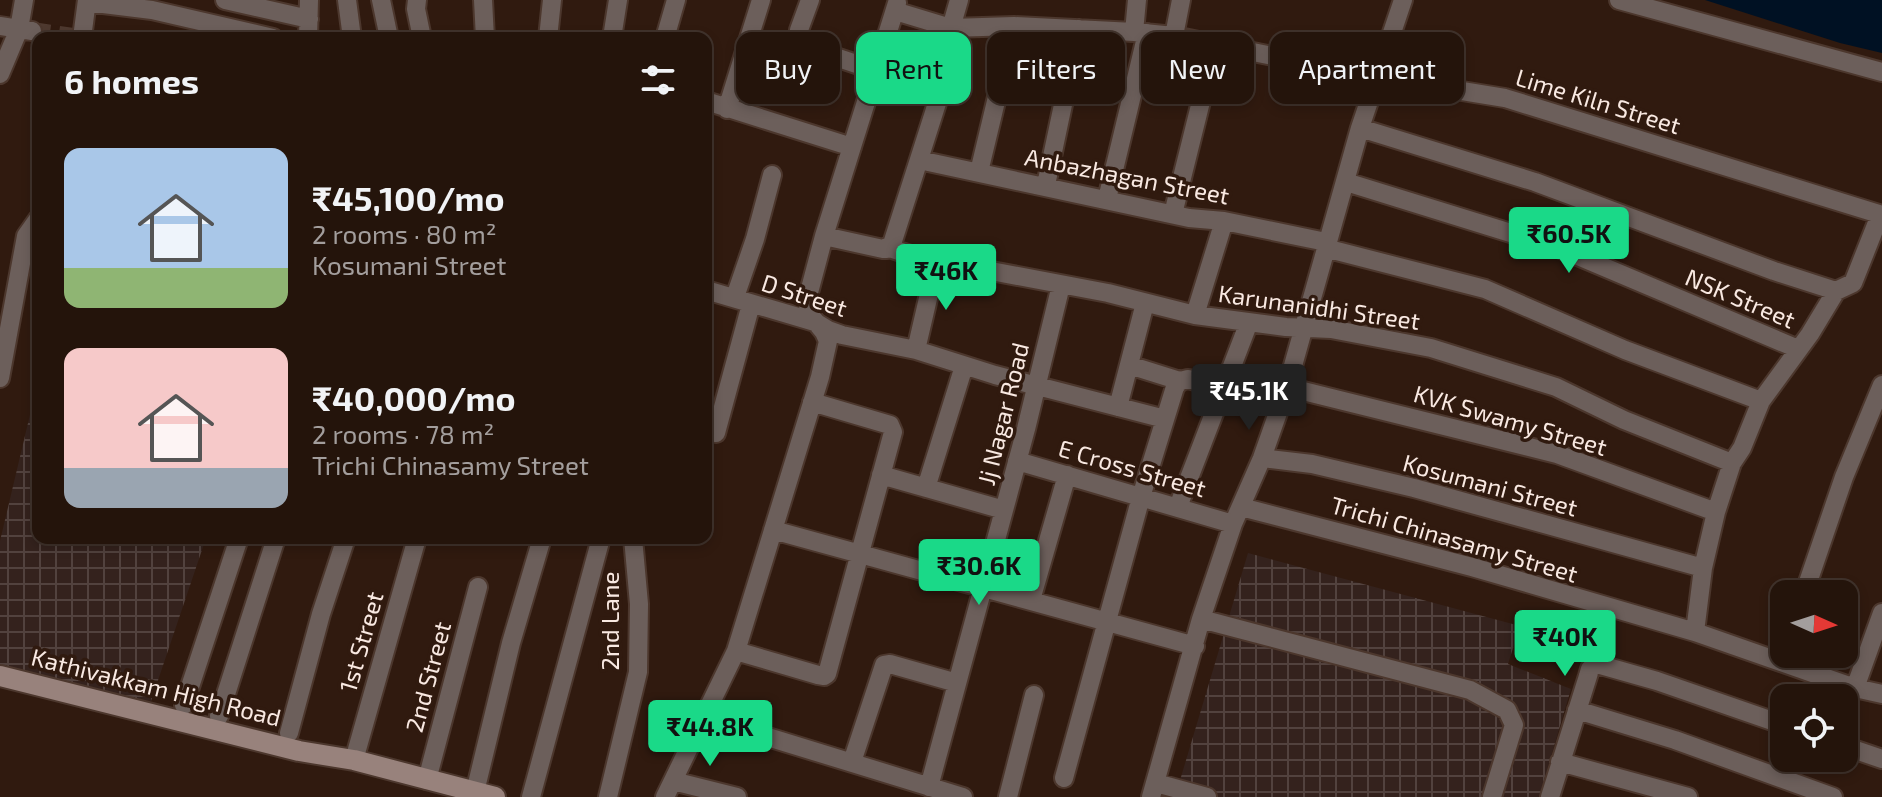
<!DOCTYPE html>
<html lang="en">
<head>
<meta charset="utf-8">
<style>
	body { margin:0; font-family:"Exo 2",sans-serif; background:#2c1d14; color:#f1f3f6; height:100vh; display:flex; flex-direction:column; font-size:30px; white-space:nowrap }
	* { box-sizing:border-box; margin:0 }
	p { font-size:26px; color:#a39e9d }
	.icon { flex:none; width:44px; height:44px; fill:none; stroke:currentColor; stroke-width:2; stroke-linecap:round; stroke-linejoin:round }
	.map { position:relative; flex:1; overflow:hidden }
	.details { position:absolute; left:32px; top:32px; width:680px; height:512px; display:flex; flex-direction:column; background:#24140b; border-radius:16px; box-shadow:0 4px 12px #0003,0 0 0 2px #41332c }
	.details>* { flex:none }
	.banner { position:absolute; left:736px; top:32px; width:760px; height:72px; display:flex; gap:16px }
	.needle { width:52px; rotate:93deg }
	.controls { position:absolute; left:1770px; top:580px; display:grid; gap:16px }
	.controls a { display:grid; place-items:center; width:88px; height:88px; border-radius:16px; background:#24140b; box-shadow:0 4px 12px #0003,0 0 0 2px #41332c; font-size:40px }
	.price { position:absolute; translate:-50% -68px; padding:0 18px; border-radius:8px; background:#1ad988; color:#111; font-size:26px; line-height:52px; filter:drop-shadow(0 2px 4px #0008) }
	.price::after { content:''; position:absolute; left:50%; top:48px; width:24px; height:18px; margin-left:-12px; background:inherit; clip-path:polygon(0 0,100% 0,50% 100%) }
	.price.current { background:#222; color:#fff }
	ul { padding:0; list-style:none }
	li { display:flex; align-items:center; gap:24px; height:200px; padding:0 32px }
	li span { display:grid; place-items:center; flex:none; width:224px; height:160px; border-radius:16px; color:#555 }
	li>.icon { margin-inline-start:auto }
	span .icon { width:96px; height:96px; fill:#fffc; stroke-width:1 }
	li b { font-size:34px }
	h2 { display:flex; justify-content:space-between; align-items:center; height:96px; padding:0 32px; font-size:34px }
	.chip { padding:0 28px; border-radius:16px; background:#24140b; box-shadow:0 4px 12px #0003,0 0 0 2px #41332c; font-size:28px; line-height:72px }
	.chip.current { background:#1ad988; color:#111 }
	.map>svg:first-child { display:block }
	.industrial { fill:url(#industrial-grid) }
	.water { fill:#001123 }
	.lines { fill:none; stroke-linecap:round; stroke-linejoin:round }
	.minor-tunnel { stroke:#4e392f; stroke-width:18; stroke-dasharray:18 9; stroke-linecap:butt }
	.minor-casing { stroke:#4c372d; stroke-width:22 }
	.secondary-casing { stroke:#4c372d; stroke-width:24 }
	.minor { stroke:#6c5f5b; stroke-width:18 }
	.secondary { stroke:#98827c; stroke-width:20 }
	.labels { text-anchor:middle; stroke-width:7; stroke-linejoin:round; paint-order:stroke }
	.street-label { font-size:24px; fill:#f9e9e2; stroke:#301a0f }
</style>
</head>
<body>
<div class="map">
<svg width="1882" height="797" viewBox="0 0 1882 797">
	<defs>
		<pattern id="industrial-grid" width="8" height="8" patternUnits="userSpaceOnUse" patternTransform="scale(2)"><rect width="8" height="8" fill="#34221d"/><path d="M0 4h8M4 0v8" fill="none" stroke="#52423e"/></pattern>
	</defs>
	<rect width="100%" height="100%" fill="#301a0f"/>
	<!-- industrial -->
	<path class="industrial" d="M38,381V538H206L151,701L0,672V541Z
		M1248,553L1520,626L1508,664L1571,689L1539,797H1175Z"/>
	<!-- water -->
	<path class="water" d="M1705,0H1882V53L1840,43Z"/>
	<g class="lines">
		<!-- minor-tunnel -->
		<path class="minor-tunnel" d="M32,31L73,37"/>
		<!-- minor casing -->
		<g class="minor-casing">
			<path id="minor" d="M225,0L309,19
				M347,0L352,38
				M381,0L389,38
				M417,0L416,9L422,38
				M483,0L485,38
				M810,0L799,30L800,45L874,70
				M1619,0L1882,72
				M87,2L152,10L273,38
				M895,11L951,28L1014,26L1134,32L1174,36L1376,77L1505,98L1882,215
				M0,26L32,31
				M951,28L959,0
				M1134,32L1137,0
				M1174,36L1181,0
				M82,38L87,0
				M308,38L309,0
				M548,38L552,0
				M612,38L618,0
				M665,38L676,0
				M0,74L19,29L24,0
				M706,101L852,147
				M727,109L761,0
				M1360,128L1535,182L1774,271L1836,291
				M919,160L1189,218L1224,221L1326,242
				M979,172L1014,26
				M1346,182L1559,248L1798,349
				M1046,185L1079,29
				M1107,199L1147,33
				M1173,214L1215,45
				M824,236L897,3
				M887,247L936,264H954L1108,293L1195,315L1286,327L1331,329L1431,348L1556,387L1624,420L1732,463
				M1325,248L1485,289L1625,350L1761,401
				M706,290L815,322L828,330L842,335L916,350L995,375L1165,419
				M735,297L755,239L772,175
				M1195,315L1224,221
				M916,350L936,264
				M1129,365L1180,381L1188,379L1281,403
				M0,378L26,236L38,219
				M1287,387L1557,454L1716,512
				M1118,407L1145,303
				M716,433L751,304
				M1262,458L1312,464L1414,488L1703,568
				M1017,461L1233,524
				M881,475L1004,510
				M926,488L964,366
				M1178,507L1249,322
				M1241,507L1472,567L1695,632L1855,688L1882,694
				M773,530L1195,646
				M1804,594L1844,477L1882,385
				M1031,600L1067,475
				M1201,619L1470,690L1507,710L1514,725L1492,797
				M1695,632L1703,568L1716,512L1732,463L1742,448L1761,401L1810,334L1836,291L1853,283L1880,215
				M736,651L818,675L824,676L827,674L893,432L890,425L812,402
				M1855,688L1882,613
				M184,705L239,538
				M1577,710L1675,740L1833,797
				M219,716L276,538
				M706,718L963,797
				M289,733L321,614L346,538
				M1844,746L1882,759
				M354,760L417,538
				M852,762L884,665L890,664L957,683
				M1560,762L1688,797
				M1064,778L1141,497L1175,387L1180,381
				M427,780L478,587
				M673,781L737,797
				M1156,783L1207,797
				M929,787L1026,429L1061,285
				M475,792L511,643L542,538
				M531,797L601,538
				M608,797L638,672L639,604L633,538
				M665,797L736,651L820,377L828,341L824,332L810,315L807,300L824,236L883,249H887L892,244L961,28
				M1008,797L1034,695
				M1151,797L1201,619L1233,524L1262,458L1287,387L1360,128L1403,0
				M1550,797L1588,676L1590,669L1597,664L1657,681L1784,725"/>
		</g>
		<!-- secondary casing -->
		<g class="secondary-casing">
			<path id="secondary" d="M0,676L299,751L354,760L495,797"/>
		</g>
		<!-- minor -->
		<use href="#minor" class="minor"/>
		<!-- secondary -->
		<use href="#secondary" class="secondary"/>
	</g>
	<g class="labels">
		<!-- street labels -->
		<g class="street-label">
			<text transform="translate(1598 102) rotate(17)" y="8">Lime Kiln Street</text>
			<text transform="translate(1127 177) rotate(11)" y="8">Anbazhagan Street</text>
			<text transform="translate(804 296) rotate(18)" y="8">D Street</text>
			<text transform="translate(1740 299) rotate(23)" y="8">NSK Street</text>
			<text transform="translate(1319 308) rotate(8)" y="8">Karunanidhi Street</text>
			<text transform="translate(1004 414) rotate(-76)" y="8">Jj Nagar Road</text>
			<text transform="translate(1510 421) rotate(16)" y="8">KVK Swamy Street</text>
			<text transform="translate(1132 469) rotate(16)" y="8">E Cross Street</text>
			<text transform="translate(1490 486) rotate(15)" y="8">Kosumani Street</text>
			<text transform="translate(1454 540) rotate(16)" y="8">Trichi Chinasamy Street</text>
			<text transform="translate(611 621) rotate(-90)" y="8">2nd Lane</text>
			<text transform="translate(362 642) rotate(-74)" y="8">1st Street</text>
			<text transform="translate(429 677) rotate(-75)" y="8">2nd Street</text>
			<text transform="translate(156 688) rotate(14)" y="8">Kathivakkam High Road</text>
		</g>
	</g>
</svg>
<div class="controls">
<a><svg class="needle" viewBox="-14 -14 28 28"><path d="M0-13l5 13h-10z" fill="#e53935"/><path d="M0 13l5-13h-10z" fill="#a39e9d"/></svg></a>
<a><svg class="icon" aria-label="locate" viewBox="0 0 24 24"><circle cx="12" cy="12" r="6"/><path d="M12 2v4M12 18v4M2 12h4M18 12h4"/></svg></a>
</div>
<b class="price" style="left:1569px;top:275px">₹60.5K</b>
<b class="price" style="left:946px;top:312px">₹46K</b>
<b class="price current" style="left:1249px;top:432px">₹45.1K</b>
<b class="price" style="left:979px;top:607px">₹30.6K</b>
<b class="price" style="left:1565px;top:678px">₹40K</b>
<b class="price" style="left:710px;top:768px">₹44.8K</b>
<div class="banner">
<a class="chip">Buy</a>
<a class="chip current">Rent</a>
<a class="chip">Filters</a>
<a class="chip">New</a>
<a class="chip">Apartment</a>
</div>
<section class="details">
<h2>6 homes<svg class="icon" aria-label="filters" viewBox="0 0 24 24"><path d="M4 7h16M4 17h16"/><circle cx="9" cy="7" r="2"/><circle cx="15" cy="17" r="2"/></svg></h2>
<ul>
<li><span style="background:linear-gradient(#a9c7e8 75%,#8fb573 0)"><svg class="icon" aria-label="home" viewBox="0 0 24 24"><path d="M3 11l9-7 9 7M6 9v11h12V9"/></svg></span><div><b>₹45,100/mo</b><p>2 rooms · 80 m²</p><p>Kosumani Street</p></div></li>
<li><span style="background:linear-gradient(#f6c9c9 75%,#9aa5b1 0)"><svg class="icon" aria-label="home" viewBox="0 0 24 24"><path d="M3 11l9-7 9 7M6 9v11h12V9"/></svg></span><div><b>₹40,000/mo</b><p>2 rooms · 78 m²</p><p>Trichi Chinasamy Street</p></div></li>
</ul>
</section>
</div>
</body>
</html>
